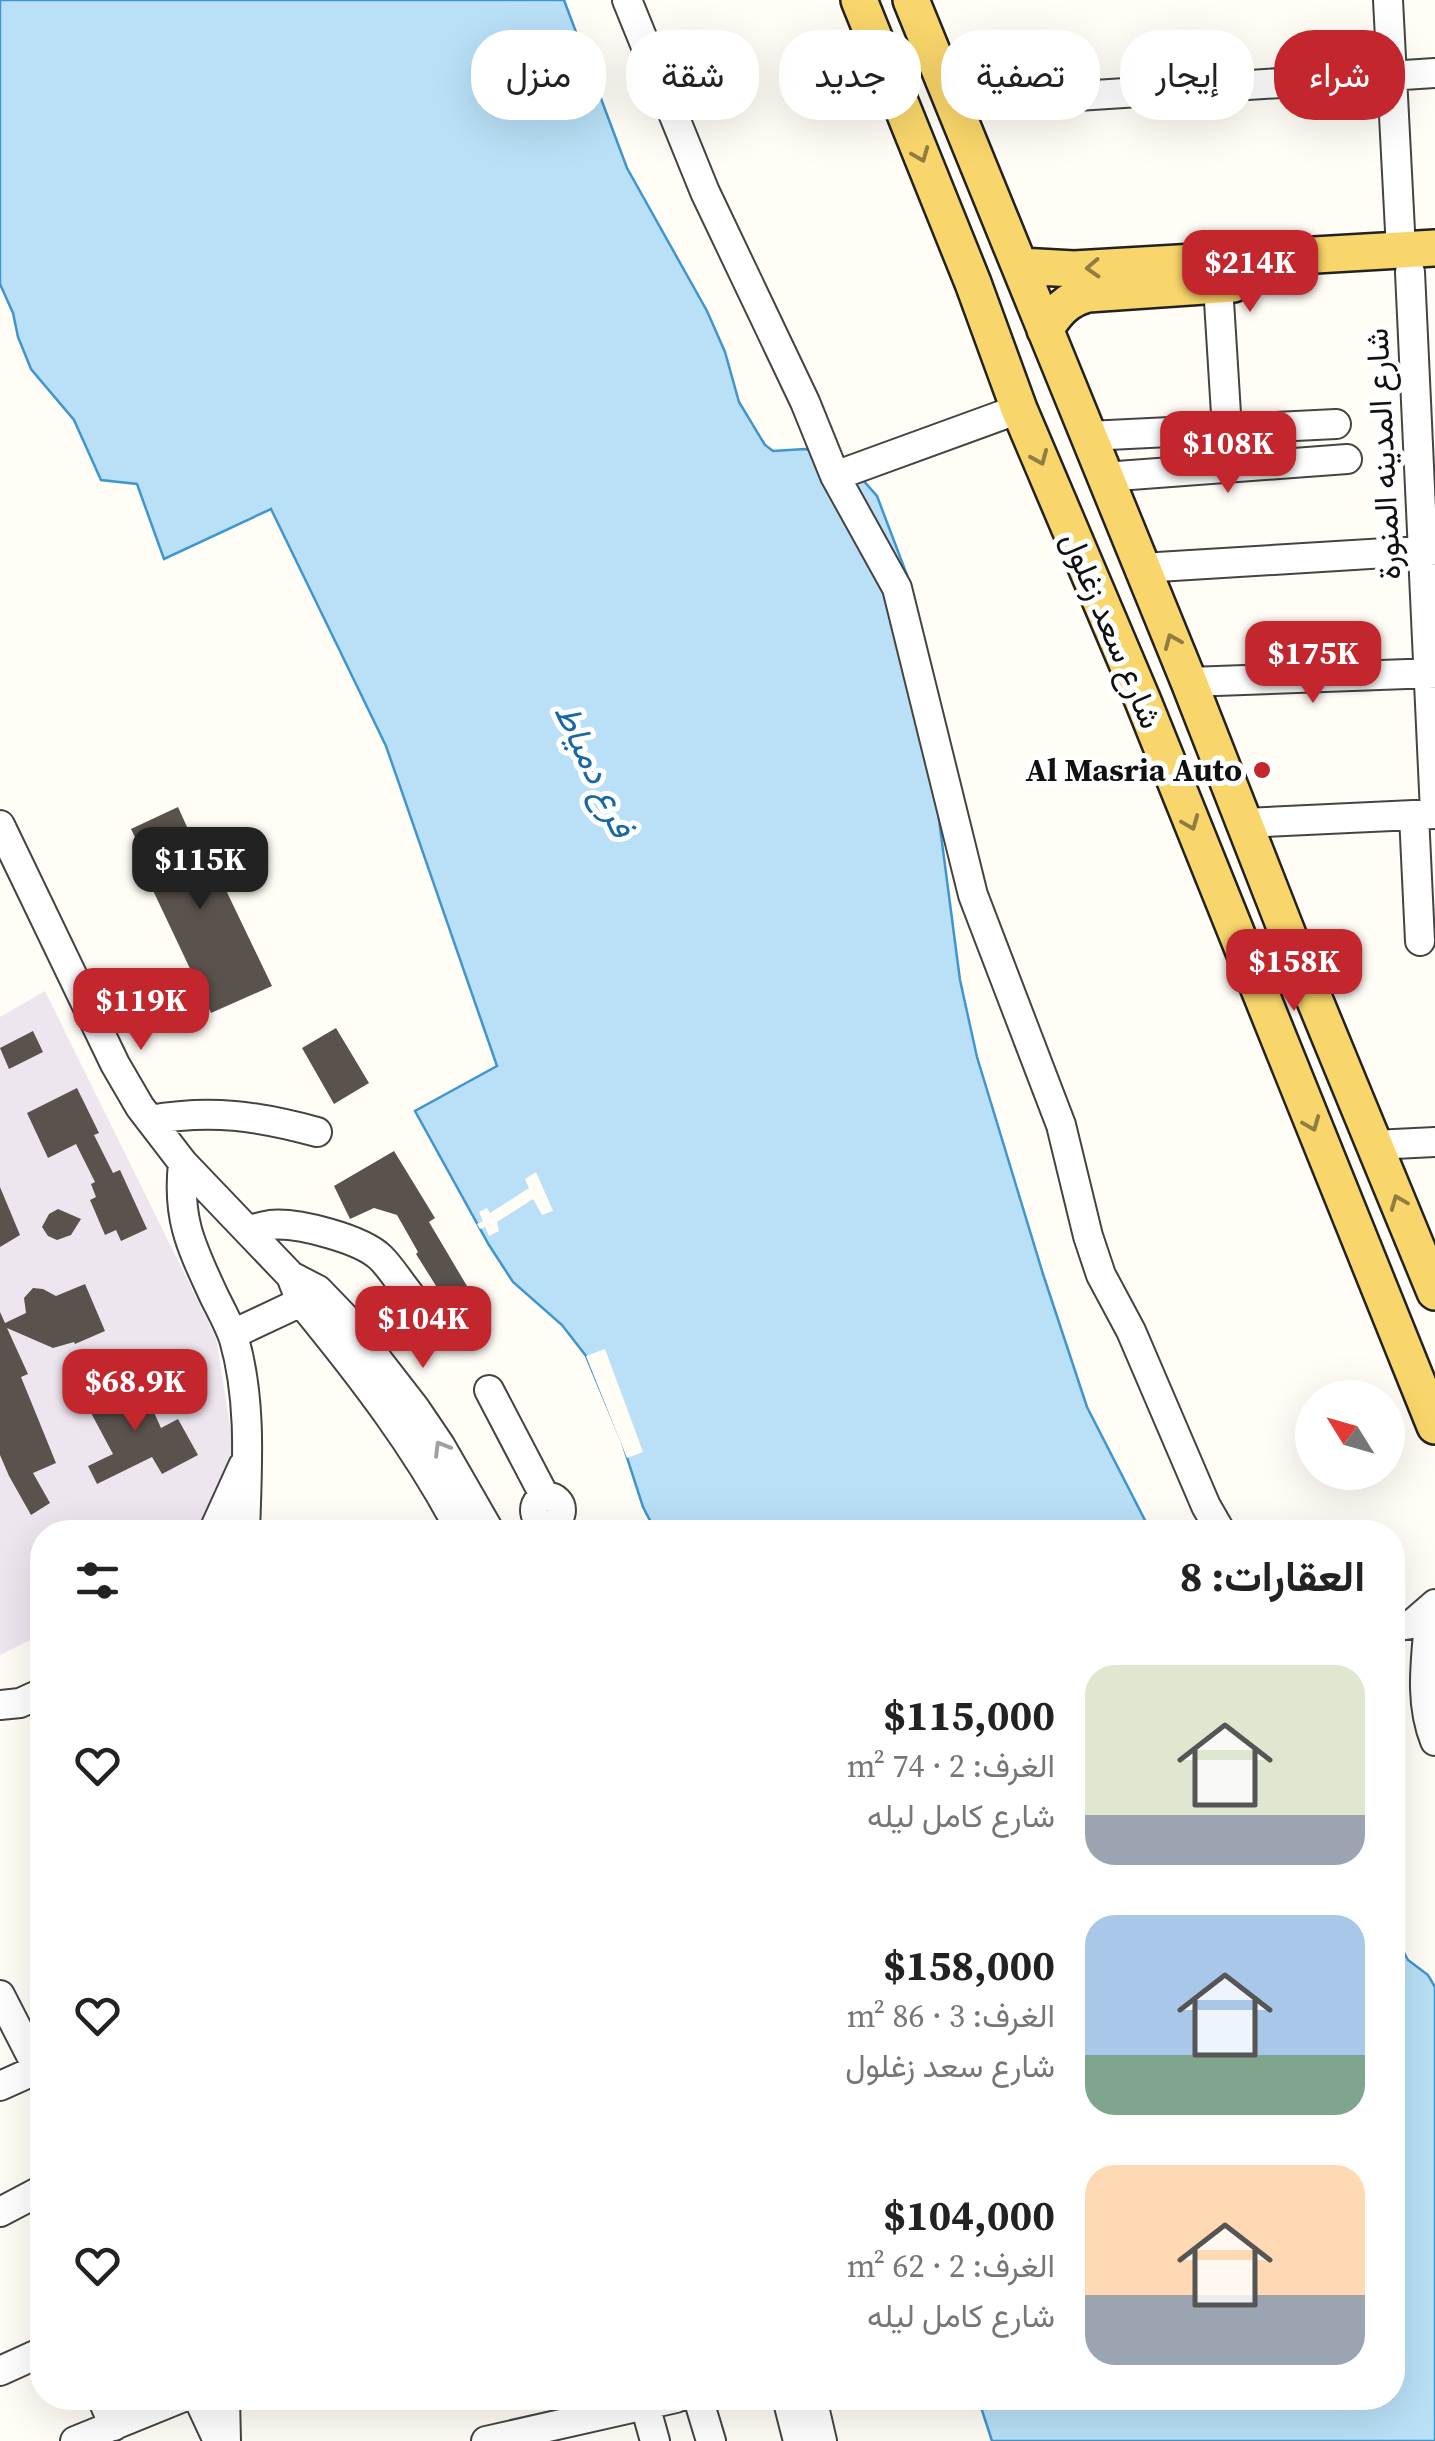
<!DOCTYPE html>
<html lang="ar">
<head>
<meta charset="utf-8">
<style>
	body { margin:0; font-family:"Source Serif 4",Vazirmatn,serif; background:#f2f2f2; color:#222; direction:rtl; height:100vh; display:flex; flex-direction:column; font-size:38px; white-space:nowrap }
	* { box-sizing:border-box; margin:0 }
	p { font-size:32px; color:#767676 }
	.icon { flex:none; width:55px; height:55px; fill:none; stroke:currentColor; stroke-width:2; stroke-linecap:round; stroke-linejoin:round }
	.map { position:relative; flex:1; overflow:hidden; direction:ltr }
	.panel { position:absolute; left:30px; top:1520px; width:1375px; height:890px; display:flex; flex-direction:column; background:#fff; border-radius:40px; box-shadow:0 10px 40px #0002; direction:rtl }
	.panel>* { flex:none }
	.banner { position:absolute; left:30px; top:30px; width:1375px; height:90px; direction:rtl; display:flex; gap:20px }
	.needle { width:65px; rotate:307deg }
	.controls { position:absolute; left:1295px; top:1380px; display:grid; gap:20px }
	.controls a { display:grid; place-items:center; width:110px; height:110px; border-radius:50%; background:#fff; box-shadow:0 10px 40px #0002; font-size:50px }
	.price { position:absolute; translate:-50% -85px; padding:0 22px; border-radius:20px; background:#c4262e; color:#fff; font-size:32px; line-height:65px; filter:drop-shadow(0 2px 5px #0008) }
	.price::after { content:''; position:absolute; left:50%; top:60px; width:30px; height:22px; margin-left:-15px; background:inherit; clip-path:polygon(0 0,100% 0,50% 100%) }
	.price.active { background:#222; color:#fff }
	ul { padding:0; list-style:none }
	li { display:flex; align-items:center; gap:30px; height:250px; padding:0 40px }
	li span { display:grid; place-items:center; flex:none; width:280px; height:200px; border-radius:30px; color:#555 }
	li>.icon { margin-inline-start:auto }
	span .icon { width:120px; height:120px; fill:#fffc; stroke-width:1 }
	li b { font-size:42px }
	h2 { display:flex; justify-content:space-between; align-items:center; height:120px; padding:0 40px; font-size:42px }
	.tag { padding:0 35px; border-radius:40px; background:#fff; box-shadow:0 10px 40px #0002; font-size:35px; line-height:90px }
	.tag.active { background:#c4262e; color:#fff }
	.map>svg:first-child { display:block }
	.industrial { fill:#eee6ef }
	.water { fill:#b9e0f7; stroke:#3f96cf; stroke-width:2.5 }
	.pier { fill:#fffdf5 }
	.building { fill:#5a524d }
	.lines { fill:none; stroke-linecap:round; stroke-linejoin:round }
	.minor-casing { stroke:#444; stroke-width:32 }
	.major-casing { stroke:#222; stroke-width:40 }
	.minor { stroke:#fff; stroke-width:28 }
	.major { stroke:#f9d66b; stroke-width:35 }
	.oneway { stroke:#917d42 }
	.oneway2 { stroke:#a0a0a0 }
	.poi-dot { fill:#c4262e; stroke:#fff; stroke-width:4 }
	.labels { text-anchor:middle; stroke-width:10; stroke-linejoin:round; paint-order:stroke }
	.street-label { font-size:32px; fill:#111; stroke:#fff }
	.poi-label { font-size:32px; font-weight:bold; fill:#111; stroke:#fff; text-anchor:end }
	.water-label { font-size:35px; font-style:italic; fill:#1768a6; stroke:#fff }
</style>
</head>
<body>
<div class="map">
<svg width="1435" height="2441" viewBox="0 0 1435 2441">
	<rect width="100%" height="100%" fill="#fffdf5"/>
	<!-- industrial -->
	<path class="industrial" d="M45,991L216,1338L235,1457L234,1532H42V1634L0,1655V1017Z"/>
	<!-- water -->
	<path class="water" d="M0,0H564L627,168L707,311L725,352L739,402L765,445L773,451L805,449L834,456L853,469L877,496L907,575L960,980L977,1057L1043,1274L1087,1407L1151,1532H656L643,1507L622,1442L586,1356L562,1325L513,1282L489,1245L415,1111L497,1066L386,746L271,509L164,559L137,484L101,480L74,420L31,369L18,337L13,313L0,284Z
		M1393,1936H1395L1408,1960L1428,1975L1435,1987V2441H992L978,2398H1392Z"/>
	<!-- pier -->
	<path class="pier" d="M536,1172L553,1211L542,1215L533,1199L497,1222L499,1231L489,1236L485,1227L480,1229L477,1224L483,1221L479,1212L487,1208L490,1213L529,1188L525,1179Z
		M605,1349L643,1452L627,1458L586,1356Z"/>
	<!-- building -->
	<path class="building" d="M178,807L192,838L199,834L272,986L211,1013L140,863L146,860L131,829Z
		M336,1028L369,1083L334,1104L302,1048Z
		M33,1031L43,1052L9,1069L0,1048Z
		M77,1088L99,1133L94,1135L113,1173L120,1170L147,1229L121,1241L116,1230L105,1235L90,1200L96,1197L91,1184L95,1182L76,1144L48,1158L27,1113Z
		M394,1151L435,1218L429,1222L480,1308L448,1329L431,1302L443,1297L416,1254L418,1252L397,1215L374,1208L350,1219L334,1186Z
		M0,1187L20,1235L0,1247Z
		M58,1209L81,1219L71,1235L57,1240L48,1236L42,1227L49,1214Z
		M85,1284L105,1331L75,1344L74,1342L53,1348L7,1328L28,1374L21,1377L56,1463L33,1473L50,1503L31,1515L9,1476L0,1455V1312L5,1323L26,1313L24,1298L33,1288L43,1289L56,1296Z
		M124,1381L136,1405L148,1399L161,1428L178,1419L198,1455L162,1474L152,1457L97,1484L88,1466L113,1454L83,1398Z"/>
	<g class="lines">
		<!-- minor casing -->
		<g class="minor-casing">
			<path id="minor" d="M627,0L705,192L805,402L835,476L897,588L973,895L1061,1125L1088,1236L1101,1275L1131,1331L1206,1506L1221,1532
				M1388,0L1401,250
				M955,104L1435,73
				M1410,272L1435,812
				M1218,285L1228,446
				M1088,436L1336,424
				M835,476L1019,409
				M1104,477L1347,459
				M1141,568L1435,550
				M1189,682L1435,673
				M1414,815L1420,941
				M1244,823L1435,814
				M0,825L115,1064L140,1107L183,1163L291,1276L318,1290L346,1319L415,1408L440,1445L490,1532
				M150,1120C211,1109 258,1116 317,1132
				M1374,1145L1435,1142
				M183,1163C177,1219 191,1246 214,1296C221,1310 229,1324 234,1339C252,1401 247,1468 245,1532
				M248,1230C255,1229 263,1226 270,1225C297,1222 362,1239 381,1258C392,1269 400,1283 410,1295
				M291,1276L301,1302C361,1375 418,1449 461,1532
				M233,1334L301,1302L313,1294
				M489,1390L545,1497
				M535 1510a13 13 0 1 1 26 0a13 13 0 1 1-26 0Z
				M213,1532L243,1466
				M1430,1610C1427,1654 1418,1699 1435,1741
				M1392,1627L1412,1624L1435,1604
				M0,1705L20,1703L42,1693
				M0,1995L42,2077
				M0,2086L38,2069
				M0,2212L42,2190
				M0,2371L42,2352
				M102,2398L114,2426
				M198,2398L218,2441
				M225,2398L226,2441
				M643,2398L655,2441
				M698,2398L711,2441
				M787,2398L798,2441
				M812,2398L822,2441
				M75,2441L181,2398
				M486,2441L676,2398"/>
		</g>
		<!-- major casing -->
		<g class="major-casing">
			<path id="major" d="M859,0L973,283L1019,409L1143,701L1435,1426
				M911,0L1189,682L1292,945L1435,1292
				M1020,266L1074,269L1435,248
				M1045,330C1056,312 1067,299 1088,294L1233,284"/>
		</g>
		<!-- minor -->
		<use href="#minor" class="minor"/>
		<!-- major -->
		<use href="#major" class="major"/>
	</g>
	<!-- one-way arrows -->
	<defs><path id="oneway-chevron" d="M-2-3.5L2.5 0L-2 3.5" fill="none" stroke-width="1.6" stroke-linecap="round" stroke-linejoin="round" transform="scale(2.5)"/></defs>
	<g class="oneway">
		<use href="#oneway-chevron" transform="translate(921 155) rotate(68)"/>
		<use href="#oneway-chevron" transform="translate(1093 268) rotate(177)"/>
		<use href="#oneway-chevron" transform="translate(1040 458) rotate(67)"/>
		<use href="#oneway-chevron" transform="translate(1172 641) rotate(-113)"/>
		<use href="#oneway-chevron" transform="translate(1191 823) rotate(68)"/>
		<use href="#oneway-chevron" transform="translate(1312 1124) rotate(68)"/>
		<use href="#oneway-chevron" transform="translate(1398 1202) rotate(-112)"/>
	</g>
	<use class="oneway2" href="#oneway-chevron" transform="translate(441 1448) rotate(-121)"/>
	<!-- markers -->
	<circle class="poi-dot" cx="1262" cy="770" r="10"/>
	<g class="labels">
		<!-- street labels -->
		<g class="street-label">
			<text transform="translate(1383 454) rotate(-93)" y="11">شارع المدينه المنورة</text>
			<text transform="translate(1112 630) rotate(67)" y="11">شارع سعد زغلول</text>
		</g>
		<!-- poi labels -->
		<g class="poi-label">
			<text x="1242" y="781">Al Masria Auto</text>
		</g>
		<!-- water labels -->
		<g class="water-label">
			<text transform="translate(595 770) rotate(65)" y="12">فرع دمياط</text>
		</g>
	</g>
</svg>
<div class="controls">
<a><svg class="needle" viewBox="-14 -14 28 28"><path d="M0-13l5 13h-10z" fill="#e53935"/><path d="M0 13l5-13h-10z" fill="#767676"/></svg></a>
</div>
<b class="price" style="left:1250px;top:315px">$214K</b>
<b class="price" style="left:1228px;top:496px">$108K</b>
<b class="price" style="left:1313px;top:706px">$175K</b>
<b class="price active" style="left:200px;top:912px">$115K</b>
<b class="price" style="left:1294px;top:1014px">$158K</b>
<b class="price" style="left:141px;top:1053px">$119K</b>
<b class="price" style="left:423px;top:1371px">$104K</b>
<b class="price" style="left:135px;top:1434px">$68.9K</b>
<div class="banner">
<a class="tag active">شراء</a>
<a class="tag">إيجار</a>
<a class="tag">تصفية</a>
<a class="tag">جديد</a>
<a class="tag">شقة</a>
<a class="tag">منزل</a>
</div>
<section class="panel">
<h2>العقارات: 8<svg class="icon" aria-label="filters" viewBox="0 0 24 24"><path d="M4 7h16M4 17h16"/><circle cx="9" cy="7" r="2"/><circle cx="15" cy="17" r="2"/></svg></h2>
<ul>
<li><span style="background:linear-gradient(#dfe7d0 75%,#9aa5b1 0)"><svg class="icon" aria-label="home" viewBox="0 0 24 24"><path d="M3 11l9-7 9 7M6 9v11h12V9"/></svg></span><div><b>$115,000</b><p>الغرف: 2 · 74 m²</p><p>شارع كامل ليله</p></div><svg class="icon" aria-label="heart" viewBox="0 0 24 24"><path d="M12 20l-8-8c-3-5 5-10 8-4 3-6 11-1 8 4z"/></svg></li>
<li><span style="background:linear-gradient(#a9c7e8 70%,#7fa58c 0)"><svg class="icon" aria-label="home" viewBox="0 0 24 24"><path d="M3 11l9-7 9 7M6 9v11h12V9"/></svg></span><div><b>$158,000</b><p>الغرف: 3 · 86 m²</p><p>شارع سعد زغلول</p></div><svg class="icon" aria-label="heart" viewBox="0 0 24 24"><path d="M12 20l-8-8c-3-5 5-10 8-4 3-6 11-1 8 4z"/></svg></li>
<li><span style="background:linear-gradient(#ffd9b3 65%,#9aa5b1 0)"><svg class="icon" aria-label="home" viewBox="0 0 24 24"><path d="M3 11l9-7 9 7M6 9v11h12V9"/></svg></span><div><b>$104,000</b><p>الغرف: 2 · 62 m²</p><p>شارع كامل ليله</p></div><svg class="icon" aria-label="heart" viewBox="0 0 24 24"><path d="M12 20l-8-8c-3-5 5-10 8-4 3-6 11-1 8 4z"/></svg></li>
</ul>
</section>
</div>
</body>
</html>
